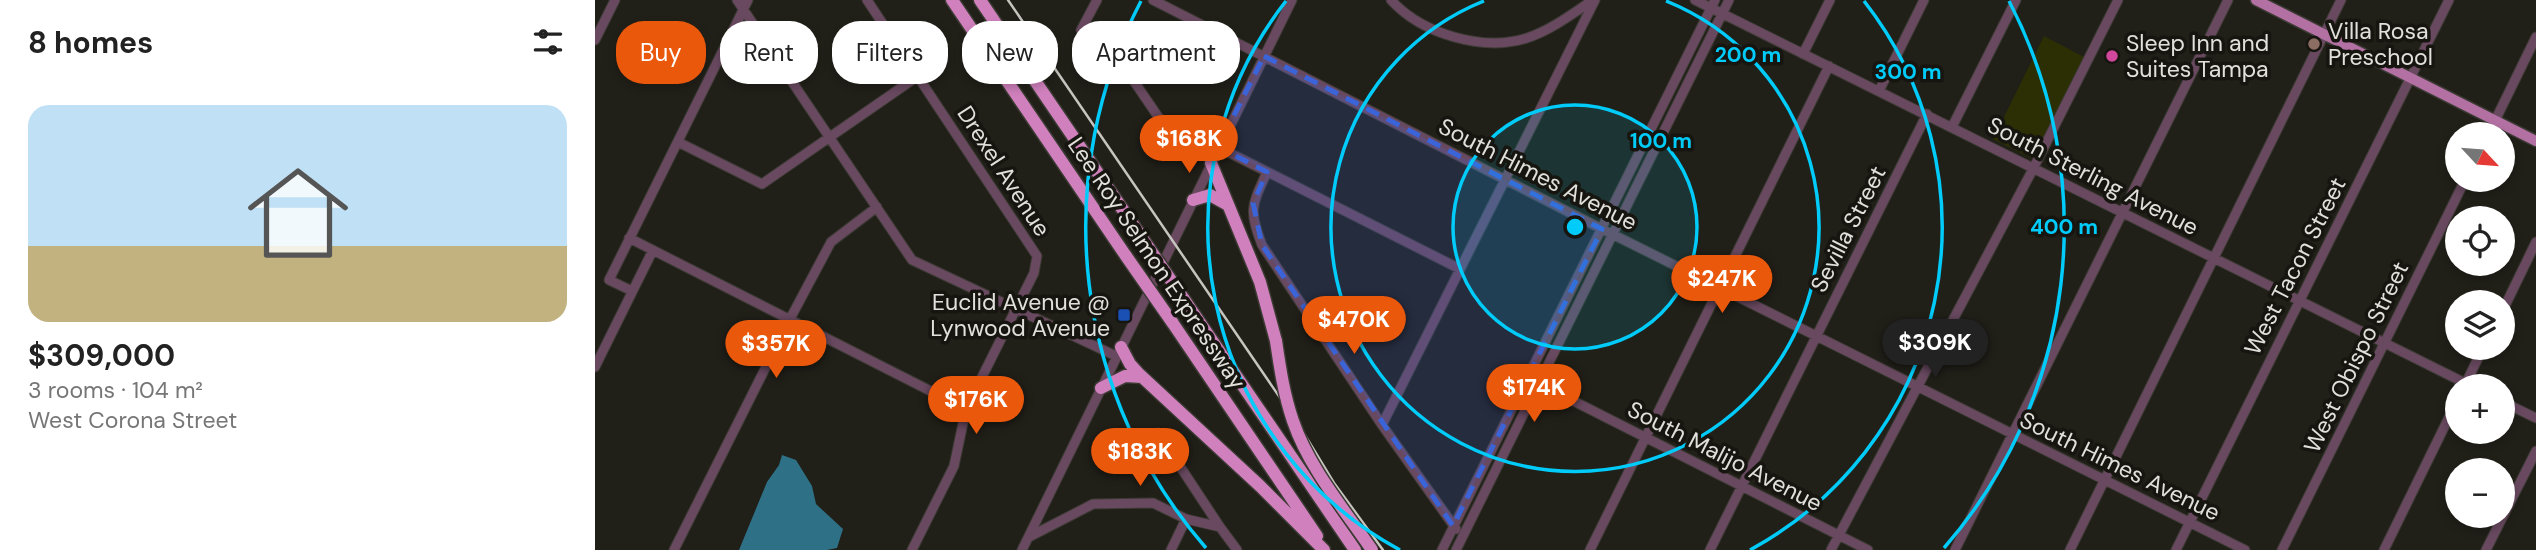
<!DOCTYPE html>
<html lang="en">
<head>
<meta charset="utf-8">
<style>
	body { margin:0; font-family:"DM Sans",sans-serif; background:#f2f2f2; color:#222; height:100vh; display:flex; flex-direction:column; font-size:26px; white-space:nowrap }
	* { box-sizing:border-box; margin:0 }
	p { font-size:23px; color:#767676 }
	.icon { flex:none; width:38px; height:38px; fill:none; stroke:currentColor; stroke-width:2; stroke-linecap:round; stroke-linejoin:round }
	.map { position:relative; flex:1; overflow:hidden }
	.panel { display:flex; flex-direction:column; background:#fff; width:595px }
	.panel>* { flex:none }
	.hud { position:absolute; left:21px; top:21px; width:665px; height:63px; display:flex; gap:14px }
	.needle { width:46px; rotate:116deg }
	.tools { position:absolute; left:1850px; top:122px; display:grid; gap:14px }
	.tools a { display:grid; place-items:center; width:70px; height:70px; border-radius:50%; background:#fff; box-shadow:0 4px 10px #0003; font-size:35px }
	.price { position:absolute; translate:-50% -60px; padding:0 16px; border-radius:24px; background:#ea580c; color:#fff; font-size:23px; line-height:46px; filter:drop-shadow(0 2px 4px #0008) }
	.price::after { content:''; position:absolute; left:50%; top:42px; width:21px; height:16px; margin-left:-10px; background:inherit; clip-path:polygon(0 0,100% 0,50% 100%) }
	.price.on { background:#222; color:#fff }
	ul { padding:0; list-style:none }
	li { display:grid; align-content:center; gap:14px; height:371px; padding:0 28px }
	li span { display:grid; place-items:center; height:217px; border-radius:21px; color:#555 }
	li>.icon { margin-inline-start:auto }
	span .icon { width:126px; height:126px; fill:#fffc; stroke-width:1 }
	li b { font-size:30px }
	h2 { display:flex; justify-content:space-between; align-items:center; height:84px; padding:0 28px; font-size:30px }
	.chip { padding:0 24px; border-radius:28px; background:#fff; box-shadow:0 4px 10px #0003; font-size:24px; line-height:63px }
	.chip.on { background:#ea580c; color:#fff }
	main { display:flex; flex:1; min-height:0 }
	.map>svg:first-child { display:block }
	.green { fill:#2c2f04 }
	.water { fill:#2e7186 }
	.lines { fill:none; stroke-linecap:round; stroke-linejoin:round }
	.minor-casing { stroke:#3b3a33; stroke-width:11 }
	.major-casing { stroke:#3b3a33; stroke-width:13 }
	.highway-casing { stroke:#3b3a33; stroke-width:15 }
	.minor { stroke:#694960; stroke-width:9 }
	.major { stroke:#b371a3; stroke-width:10 }
	.highway { stroke:#d081bd; stroke-width:12 }
	.rail { stroke:#c5c4bf; stroke-width:2.5 }
	.highway-bridge-casing { stroke:#3b3a33; stroke-width:15; stroke-linecap:butt }
	.highway-bridge { stroke:#d081bd; stroke-width:12 }
	.marked { fill:#3a64d8; fill-opacity:0.2; stroke:#3a64d8; stroke-width:5; stroke-dasharray:14 9; stroke-linejoin:round }
	.ring { fill:none; stroke:#00cbf9; stroke-width:3.5 }
	.education-dot { fill:#8d6e63; stroke:#17150f; stroke-width:2.5 }
	.hotel-dot { fill:#d1479c; stroke:#17150f; stroke-width:2.5 }
	.transit-dot { fill:#1a4fb4; stroke:#17150f; stroke-width:2.5 }
	.labels { text-anchor:middle; stroke-width:7; stroke-linejoin:round; paint-order:stroke }
	.poi-label { font-size:23px; fill:#e1e0db; stroke:#17150f; text-anchor:start }
	.street-label { font-size:23px; fill:#e1e0db; stroke:#17150f }
	.centre { fill:#00cbf9; stroke:#17150f; stroke-width:3.5 }
	.ring-label { font-size:21px; text-anchor:middle; font-weight:bold; fill:#00cbf9; stroke:#17150f; stroke-width:7; stroke-linejoin:round; paint-order:stroke }
</style>
</head>
<body>
<main>
<section class="panel">
<h2>8 homes<svg class="icon" aria-label="filters" viewBox="0 0 24 24"><path d="M4 7h16M4 17h16"/><circle cx="9" cy="7" r="2"/><circle cx="15" cy="17" r="2"/></svg></h2>
<ul>
<li><span style="background:linear-gradient(#bfe0f5 65%,#c2b280 0)"><svg class="icon" aria-label="home" viewBox="0 0 24 24"><path d="M3 11l9-7 9 7M6 9v11h12V9"/></svg></span><div><b>$309,000</b><p>3 rooms · 104 m²</p><p>West Corona Street</p></div></li>
</ul>
</section>
<div class="map">
<svg width="1941" height="550" viewBox="0 0 1941 550">
	<rect width="100%" height="100%" fill="#201f18"/>
	<!-- green -->
	<path class="green" d="M1449,36L1489,57L1438,159L1398,139Z"/>
	<!-- water -->
	<path class="water" d="M187,455L201,460L217,486L221,504L248,529L242,548L232,550H144L172,482L184,465Z"/>
	<g class="lines">
		<!-- minor casing -->
		<g class="minor-casing">
			<path id="minor" d="M142,0L317,260L521,356
				M272,0L442,256L439,273L371,409L359,466L317,550
				M502,0L486,30L517,49L564,118
				M558,0L1007,229L1650,550
				M796,0C827,34 888,52 932,38C956,30 977,14 998,0
				M1100,0L1878,387
				M0,40L20,0
				M1208,54L1235,0
				M1284,91L1329,0
				M1357,127L1421,0
				M1893,135L1941,37
				M83,142L167,184L323,76
				M623,147L865,269
				M672,172C657,205 653,210 667,245L787,425L861,529
				M34,238L371,409
				M37,291L14,280L153,0
				M1908,310L1941,242
				M0,367L58,250
				M937,380L1273,550
				M1869,387L1888,348
				M1908,402L1941,418
				M787,425L1000,0
				M563,433L625,527
				M434,537L498,504L558,503L591,519L625,527L642,550
				M79,550L195,319L236,242L282,207
				M427,550L697,0
				M576,550L591,519
				M847,550L1120,0
				M861,550L1134,0
				M995,550L1234,66
				M1115,550L1332,114
				M1236,550L1438,169L1523,0
				M1360,550L1633,0
				M1475,550L1746,0
				M1581,550L1854,0
				M1687,550L1870,180
				M1789,550L1862,401
				M1891,550L1941,451"/>
		</g>
		<!-- major casing -->
		<g class="major-casing">
			<path id="major" d="M1661,0L1941,141"/>
		</g>
		<!-- highway casing -->
		<g class="highway-casing">
			<path id="highway" d="M357,0L531,256
				M385,0L543,232
				M616,163L665,282L681,341
				M598,200L615,195L633,205
				M588,298L760,550
				M577,322L722,536
				M526,347L535,364L544,374L665,486L729,550
				M506,388L530,376L547,377"/>
		</g>
		<!-- minor -->
		<use href="#minor" class="minor"/>
		<!-- major -->
		<use href="#major" class="major"/>
		<!-- highway -->
		<use href="#highway" class="highway"/>
		<!-- rail -->
		<path class="rail" d="M413,0L705,427L739,483L788,550"/>
		<!-- highway-bridge casing -->
		<g class="highway-bridge-casing">
			<path id="highway-bridge" d="M543,232L588,298
				M531,256L577,322
				M681,341C685,368 689,395 698,421C714,468 749,509 777,550"/>
		</g>
		<!-- highway-bridge -->
		<use href="#highway-bridge" class="highway-bridge"/>
	</g>
	<!-- marked area -->
	<path class="marked" d="M669,56L1007,229L858,526L667,245L658,203L672,172L623,147Z"/>
	<!-- distance rings -->
	<circle cx="980" cy="227" r="122" fill="#00cbf9" fill-opacity=".12"/>
	<g class="ring">
		<circle cx="980" cy="227" r="122"/>
		<path d="M1071 1A244 244 0 1 1 889 1"/>
		<path d="M805 550A367 367 0 0 1 691 1M1269 1A367 367 0 0 1 1155 550"/>
		<path d="M611 548A489 489 0 0 1 546 1M1414 1A489 489 0 0 1 1349 548"/>
	</g>
	<!-- markers -->
	<circle class="education-dot" cx="1719" cy="44" r="7"/>
	<circle class="hotel-dot" cx="1517" cy="56" r="7"/>
	<rect class="transit-dot" x="522" y="308" width="14" height="14" rx="3.5"/>
	<g class="labels">
		<!-- poi labels -->
		<g class="poi-label">
			<text x="1733" y="39">Villa Rosa<tspan x="1733" dy="26">Preschool</tspan></text>
			<text x="1531" y="51">Sleep Inn and<tspan x="1531" dy="26">Suites Tampa</tspan></text>
			<text x="515" y="310" text-anchor="end">Euclid Avenue @<tspan x="515" dy="26">Lynwood Avenue</tspan></text>
		</g>
		<!-- street labels -->
		<g class="street-label">
			<text transform="translate(409 171) rotate(57)" y="8">Drexel Avenue</text>
			<text transform="translate(943 174) rotate(27)" y="8">South Himes Avenue</text>
			<text transform="translate(1498 176) rotate(27)" y="8">South Sterling Avenue</text>
			<text transform="translate(1253 229) rotate(-63)" y="8">Sevilla Street</text>
			<text transform="translate(562 263) rotate(56)" y="8">Lee Roy Selmon Expressway</text>
			<text transform="translate(1700 266) rotate(-63)" y="8">West Tacon Street</text>
			<text transform="translate(1761 357) rotate(-64)" y="8">West Obispo Street</text>
			<text transform="translate(1130 456) rotate(27)" y="8">South Malijo Avenue</text>
			<text transform="translate(1525 466) rotate(26)" y="8">South Himes Avenue</text>
		</g>
	</g>
	<circle cx="980" cy="227" r="10" class="centre"/>
	<g class="ring-label">
		<text x="1153" y="62">200 m</text>
		<text x="1313" y="79">300 m</text>
		<text x="1066" y="148">100 m</text>
		<text x="1469" y="234">400 m</text>
	</g>
</svg>
<div class="tools">
<a><svg class="needle" viewBox="-14 -14 28 28"><path d="M0-13l5 13h-10z" fill="#e53935"/><path d="M0 13l5-13h-10z" fill="#767676"/></svg></a>
<a><svg class="icon" aria-label="locate" viewBox="0 0 24 24"><circle cx="12" cy="12" r="6"/><path d="M12 2v4M12 18v4M2 12h4M18 12h4"/></svg></a>
<a><svg class="icon" aria-label="layers" viewBox="0 0 24 24"><path d="M12 4l9 5-9 5-9-5zM3 14l9 5 9-5"/></svg></a>
<a>+</a>
<a>−</a>
</div>
<b class="price" style="left:594px;top:175px">$168K</b>
<b class="price" style="left:1127px;top:315px">$247K</b>
<b class="price" style="left:759px;top:356px">$470K</b>
<b class="price on" style="left:1340px;top:379px">$309K</b>
<b class="price" style="left:181px;top:380px">$357K</b>
<b class="price" style="left:939px;top:424px">$174K</b>
<b class="price" style="left:381px;top:436px">$176K</b>
<b class="price" style="left:545px;top:488px">$183K</b>
<div class="hud">
<a class="chip on">Buy</a>
<a class="chip">Rent</a>
<a class="chip">Filters</a>
<a class="chip">New</a>
<a class="chip">Apartment</a>
</div>
</div>
</main>
</body>
</html>
